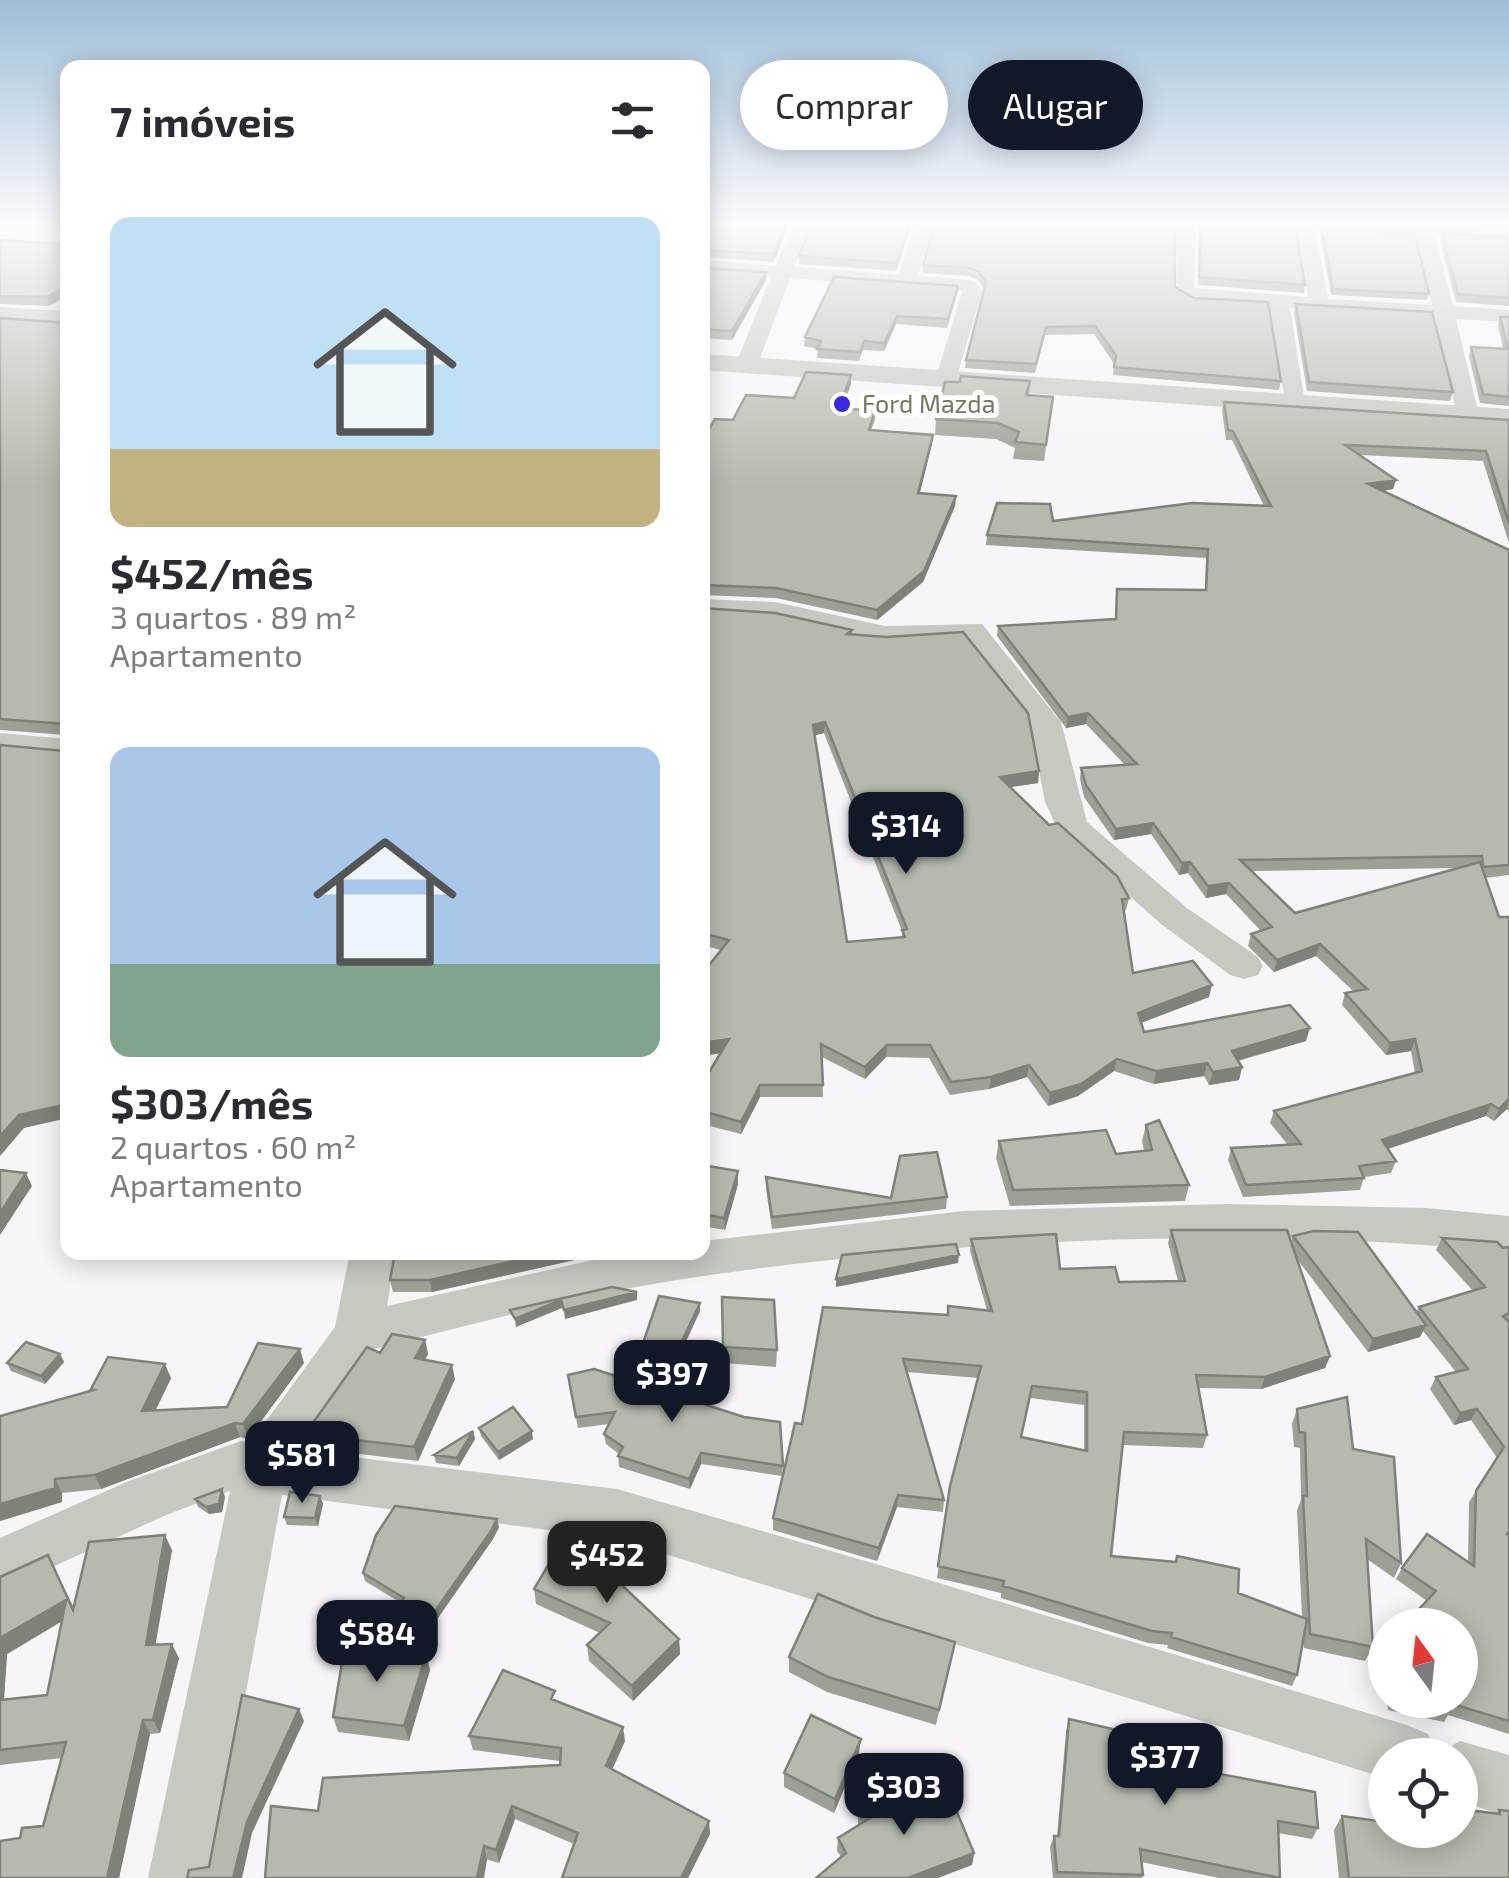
<!DOCTYPE html>
<html lang="pt">
<head>
<meta charset="utf-8">
<style>
	body { margin:0; font-family:"Exo 2",sans-serif; background:#f7f7f7; color:#2b2b33; height:100vh; display:flex; flex-direction:column; font-size:38px; white-space:nowrap }
	* { box-sizing:border-box; margin:0 }
	p { font-size:32px; color:#7c7c81 }
	.icon { flex:none; width:55px; height:55px; fill:none; stroke:currentColor; stroke-width:2; stroke-linecap:round; stroke-linejoin:round }
	.map { position:relative; flex:1; overflow:hidden }
	.details { position:absolute; left:60px; top:60px; width:650px; height:1200px; display:flex; flex-direction:column; background:#fff; border-radius:20px; box-shadow:0 5px 25px #0003 }
	.details>* { flex:none }
	.hud { position:absolute; left:740px; top:60px; width:618px; height:90px; display:flex; gap:20px }
	.needle { width:65px; rotate:345deg }
	.controls { position:absolute; left:1368px; top:1608px; display:grid; gap:20px }
	.controls a { display:grid; place-items:center; width:110px; height:110px; border-radius:50%; background:#fff; box-shadow:0 5px 25px #0003; font-size:50px }
	.price { position:absolute; translate:-50% -85px; padding:0 22px; border-radius:20px; background:#111827; color:#fff; font-size:32px; line-height:65px; filter:drop-shadow(0 2px 5px #0008) }
	.price::after { content:''; position:absolute; left:50%; top:60px; width:30px; height:22px; margin-left:-15px; background:inherit; clip-path:polygon(0 0,100% 0,50% 100%) }
	.price.on { background:#222; color:#fff }
	ul { padding:0; list-style:none }
	li { display:grid; align-content:center; gap:20px; height:530px; padding:0 50px }
	li span { display:grid; place-items:center; height:310px; border-radius:20px; color:#555 }
	li>.icon { margin-inline-start:auto }
	span .icon { width:180px; height:180px; fill:#fffc; stroke-width:1 }
	li b { font-size:42px }
	h2 { display:flex; justify-content:space-between; align-items:center; height:120px; padding:0 50px; font-size:42px }
	.pill { padding:0 35px; border-radius:45px; background:#fff; box-shadow:0 5px 25px #0003; font-size:35px; line-height:90px }
	.pill.on { background:#111827; color:#fff }
	.map>svg:first-child { display:block }
	.lines { fill:none; stroke-linecap:round; stroke-linejoin:round }
	.minor { fill:#c6c9c0; fill-rule:evenodd }
	.tertiary { fill:#c6c9c0; fill-rule:evenodd }
	.wall { fill:#9da094; fill-rule:evenodd }
	.shaded-wall { fill:#7f8278 }
	.building { fill:#b6baac; stroke:#7f8278; stroke-width:2.5; fill-rule:evenodd }
	.poi-dot { fill:#3a29e3; stroke:#fff; stroke-width:4 }
	.labels { text-anchor:middle; stroke-width:10; stroke-linejoin:round; paint-order:stroke }
	.far-poi-label { font-size:25px; fill:#717a5e; stroke:#fff; text-anchor:start }
</style>
</head>
<body>
<div class="map">
<svg width="1509" height="1878" viewBox="0 0 1509 1878">
	<rect width="100%" height="100%" fill="#f7f5f8"/>
	<g class="lines">
		<!-- minor -->
		<path class="minor" d="M793,223H811L794,267L899,275L916,224L933,223L918,276L968,280L975,282L982,292L954,386L946,388L935,381L962,291L790,278L757,366L754,371H738L735,366L771,277L702,272V260L776,266Z
			M1177,223H1195L1194,288L1308,297L1297,227L1292,223H1393L1509,231V241L1435,237L1453,306L1509,310V322L1456,319L1479,415L1468,422L1457,415L1435,317L1290,308L1305,403L1302,408H1286L1270,307L1193,302L1177,295ZM1315,229L1417,236L1432,305L1328,299Z
			M702,599L775,602L885,626L982,624L1061,722L1087,822L1187,908L1258,957L1263,966L1258,975L1244,979L1230,975L1161,924L1060,834L1045,802L1030,723L964,639L885,644L775,620L702,616Z
			M0,733L68,739V759L0,753Z
			M1227,1204L1426,1208L1509,1216V1252C1236,1225 948,1239 677,1280C575,1296 474,1324 374,1349L303,1451L617,1489L876,1564L1407,1725L1428,1734L1437,1754L1460,1741L1509,1755V1817L1460,1801V1755H1385V1778L617,1539L282,1495L212,1878H148L230,1491L166,1515L0,1591V1538L129,1481L241,1441L250,1443L335,1327L350,1252H396L387,1306L629,1252H702V1241L964,1211Z"/>
		<!-- tertiary -->
		<path class="tertiary" d="M0,307L68,311V327L0,323Z
			M702,354L1509,409V427L702,370Z"/>
	</g>
	<!-- wall -->
	<path class="wall" d="M702,223H789L774,262L702,257Z
		M912,223L896,271L799,264V256Z
		M1199,223H1295L1305,285L1304,293L1198,285Z
		M1448,223H1509V228Z
		M1321,227L1429,294L1427,300L1331,295L1320,233Z
		M1442,233L1509,237V306L1456,302L1440,241Z
		M0,240L68,244L49,306L0,304Z
		M923,265L1175,287L1281,381L1279,390L1113,375L1114,364L1094,334L1045,335L1035,373L965,368L966,360L984,288L978,280L969,276L923,273Z
		M702,268L766,280L732,340L702,338Z
		M957,294L947,328L896,324L884,351L863,350L859,361L817,358L818,349L804,346L805,337Z
		M1296,304L1453,392L1450,401L1307,391L1294,312Z
		M1500,317H1509V406L1480,403L1469,356L1471,347L1503,348L1498,325Z
		M0,318L66,735L0,730Z
		M1030,381L1029,395L1053,397L1044,461L1013,459L1015,448L996,439L935,435L936,419L960,382Z
		M851,384L842,408L875,411V420L871,430L932,444L920,493L956,496L955,506L923,582L877,620L776,598L702,595V441L733,420L794,398Z
		M1224,402L1509,420V543L1483,461L1360,455L1393,489L1383,491L1509,550V875L1485,878L1499,917H1509V1112L1507,1109L1494,1121L1486,1116L1388,1149L1396,1161L1391,1173L1364,1177L1360,1190L1243,1197L1228,1160L1231,1148L1288,1145L1270,1123L1274,1111L1415,1073L1411,1051L1386,1055L1342,1005L1345,993L1354,992L1316,956L1274,972L1248,946L1251,934L1261,931L1226,894L1206,898L1188,873L1179,875L1151,834L1114,840L1084,797L1080,779L1081,768L1125,765L1086,724L1066,728L997,636L998,626L1115,619L1117,589L1205,590L1206,558L986,545L987,535L1053,521L1264,506L1232,440H1226L1222,411ZM1458,868L1295,913L1251,871Z
		M702,608L852,630V635L1039,771L1038,783L1010,787L1129,898L1126,910H1124L1133,973L1209,997L1141,1023L1144,1032L1306,1041L1238,1061L1242,1067L1239,1080L1209,1085L1204,1076L1154,1084L1114,1071L1078,1096L1048,1106L1027,1077L989,1089L950,1095L929,1058L886,1057L865,1079L822,1057L823,1097H760L741,1134L702,1124V1084L721,1053V950L702,945ZM824,733L902,931V937L847,942L815,735Z
		M1146,1125L1189,1185L1185,1201L1010,1206L996,1158L999,1141L1116,1154L1144,1151L1142,1141Z
		M702,1165L738,1184L725,1230L702,1226Z
		M766,1177L891,1198L947,1197L946,1209L772,1229L766,1189Z
		M1171,1230L1291,1242L1293,1236L1416,1312L1419,1307L1473,1291L1436,1250L1442,1238L1503,1248L1509,1247V1533L1508,1535H1509V1734L1448,1715L1444,1722L1388,1710L1387,1700H1460L1427,1601L1396,1579L1402,1568L1468,1562L1469,1502L1497,1458L1471,1420L1454,1425L1430,1389L1436,1377L1456,1372L1423,1331L1420,1337L1368,1352L1297,1259L1330,1356L1325,1368L1261,1389L1198,1388L1207,1435L1203,1448L1123,1445L1111,1556L1175,1562L1177,1556L1238,1593L1302,1617L1297,1510L1301,1500L1300,1448L1294,1447L1292,1424L1297,1409L1353,1449L1401,1563L1394,1578L1367,1559L1373,1647L1365,1661L1304,1648L1303,1638L1297,1675L1292,1686L1167,1648L1168,1645L1148,1643L1001,1598V1593L937,1578L950,1486L978,1378L907,1372L944,1500L943,1512L897,1507L877,1561L773,1530V1518L802,1424L948,1315L987,1310L970,1251L971,1239L1060,1269L1119,1282L1178,1281L1168,1243ZM1030,1398L1084,1405V1451L1021,1437Z
		M395,1252H610L432,1292H393L390,1280Z
		M722,1297L777,1350L776,1367L723,1363Z
		M700,1303V1311L675,1365L639,1366L638,1358Z
		M425,1340L428,1354L425,1360L455,1379L418,1461L310,1448L305,1434L380,1353Z
		M60,1354L64,1362L45,1384L11,1371L7,1363Z
		M304,1363L248,1439L240,1437L101,1489L62,1493V1502L0,1521L92,1390L91,1389L171,1378L155,1411L227,1407Z
		M570,1385L783,1466L782,1476L701,1464L690,1489L619,1467L618,1456L619,1454L606,1444L604,1434L609,1424L578,1428Z
		M479,1428L533,1439L499,1460L481,1436Z
		M473,1431L475,1439L459,1466L436,1463L434,1455Z
		M222,1489L225,1497L222,1512L209,1514L198,1507L195,1499Z
		M320,1496L323,1504L318,1526L287,1525L284,1517Z
		M499,1527L493,1539L426,1635L397,1619L394,1612L401,1603L365,1581L363,1573Z
		M172,1550L155,1644L179,1658L160,1733L150,1734L119,1878H0L20,1838L43,1826L62,1758L0,1765V1577L48,1555L74,1608ZM62,1621L47,1695L4,1699L7,1654Z
		M623,1554L625,1569L618,1582L679,1639L680,1654L633,1701L589,1661L587,1645L600,1633L536,1604L534,1589Z
		M874,1617L955,1642L936,1725L827,1692L789,1672V1657Z
		M1385,1648V1677L1383,1652Z
		M426,1655L430,1670L409,1741L338,1732L333,1717Z
		M557,1701L625,1741L612,1769L710,1834L688,1878H562L574,1844L515,1819L499,1863L318,1811L560,1765V1761L473,1750L469,1736Z
		M1069,1719L1152,1746L1318,1828L1312,1839L1278,1833L1280,1878H1219L1141,1862L1143,1875L1142,1878H1053L1050,1847L1054,1836H1057L1066,1731Z
		M859,1753L834,1813L784,1787V1773Z
		M1499,1810L1509,1878H1339L1334,1830L1342,1816L1385,1830H1460L1497,1813Z
		M858,1813L974,1853L972,1865L841,1857L837,1851L838,1838L858,1826Z"/>
	<!-- shaded-wall -->
	<path class="shaded-wall" d="M786,223H789L774,262V254Z
		M910,223H912L896,271L897,263Z
		M766,272V280L732,340V331Z
		M68,284V295L49,306L47,297Z
		M958,286L957,294L947,328L948,319Z
		M897,316L896,324L884,351V343Z
		M851,375V384L839,417V408Z
		M933,435L932,444L917,503L918,493Z
		M1396,480L1393,489L1366,494L1368,484Z
		M956,496L955,506L923,582L877,620V610Z
		M1088,713L1086,724L1066,728L1068,717Z
		M825,722L824,733L813,736V725Z
		M1039,771L1038,783L998,789L1000,777Z
		M1153,823L1151,834L1114,840L1116,829Z
		M1190,862L1188,873L1179,875L1182,863Z
		M1229,883L1226,894L1206,898L1208,886Z
		M1320,944L1316,956L1274,972L1277,960Z
		M1212,985L1209,997L1135,1025L1138,1013Z
		M1310,1028L1306,1041L1228,1063L1232,1051Z
		M729,1039V1052L702,1056V1043Z
		M1415,1039L1411,1051L1386,1055L1390,1043Z
		M887,1045L886,1057L865,1079V1067Z
		M1117,1059L1114,1071L1078,1096L1048,1106L1050,1093Z
		M1207,1063L1204,1076L1154,1084L1156,1071Z
		M1029,1065L1027,1077L989,1089L991,1077Z
		M1242,1067L1239,1080L1209,1085L1213,1072Z
		M760,1085V1097L741,1134V1122Z
		M1509,1099L1507,1109L1494,1121L1499,1109Z
		M68,1104V1118L24,1128L0,1156V1136L19,1115Z
		M1491,1104L1486,1116L1378,1152L1382,1140Z
		M738,1171V1184L725,1230L724,1218Z
		M26,1173L32,1186L0,1235V1213Z
		M553,1252H610L432,1292L430,1280Z
		M959,1255L958,1263L836,1287V1279Z
		M637,1292V1300L565,1319L564,1310Z
		M561,1300L562,1308L516,1327L515,1319Z
		M700,1303V1311L675,1365V1356Z
		M1426,1325L1420,1337L1368,1352L1373,1339Z
		M425,1340L428,1354L418,1372L415,1358Z
		M300,1349L304,1363L248,1439L243,1424Z
		M60,1354L64,1362L45,1384L41,1376Z
		M1330,1356L1325,1368L1261,1389L1265,1377Z
		M165,1364L171,1378L148,1426L142,1411Z
		M452,1365L455,1379L418,1461L414,1447Z
		M1477,1409L1471,1420L1454,1425L1460,1413Z
		M235,1423L240,1437L101,1489L95,1475Z
		M473,1431L475,1439L459,1466L457,1458Z
		M532,1431L533,1439L499,1460L498,1452Z
		M701,1453V1464L690,1489L689,1479Z
		M55,1479L62,1493V1502L0,1521V1504Z
		M222,1489L225,1497L222,1512L209,1514L206,1507Z
		M898,1495L897,1507L877,1561L879,1548Z
		M320,1496L323,1504L318,1526L315,1518Z
		M497,1519L499,1527L493,1539L426,1635L424,1627Z
		M165,1535L172,1550L153,1659L146,1645Z
		M623,1554L625,1569L613,1591L611,1575Z
		M66,1600L74,1614L7,1654L3,1714L0,1710V1638Z
		M679,1639L680,1654L633,1701L632,1686Z
		M172,1644L179,1658L160,1733L153,1720Z
		M426,1655L430,1670L409,1741L404,1726Z
		M299,1709L304,1721L252,1833L242,1878H233L247,1822Z
		M143,1720L150,1734L119,1878H107Z
		M623,1727L625,1741L608,1779L606,1766Z
		M861,1739L859,1753L834,1813L835,1799Z
		M512,1806L515,1819L499,1863L496,1850Z
		M709,1821L710,1834L688,1878H681Z
		M484,1846L487,1860L484,1878H477Z
		M974,1853L972,1865L938,1878H908Z"/>
	<!-- building -->
	<path class="building" d="M702,223H786L774,254L702,250Z
		M812,223H910L897,263L799,256Z
		M935,223H1175V287L1194,298L1268,302L1281,381L1114,367L1116,355L1095,326L1046,327L1036,364L966,360L986,282L979,272L970,268L923,265Z
		M1200,223H1295L1305,285L1199,277Z
		M1321,227L1415,234L1429,294L1333,289Z
		M1442,233L1509,237V298L1458,294Z
		M0,240L68,244V284L47,297L0,296Z
		M702,268L766,272L732,331L702,329Z
		M834,277L958,286L948,319L897,316L884,343L864,341L860,352L817,349L821,341L805,337Z
		M1296,304L1432,312L1453,392L1309,382Z
		M1500,317H1509V397L1483,394L1471,347L1508,349Z
		M0,318L68,323V744L65,724L0,719Z
		M806,372L851,375L839,408L875,411L869,430L933,435L918,493L956,496L924,571L877,610L776,588L702,585V441L715,419L733,420L746,395L794,398Z
		M961,376L1030,381L1026,395L1053,397L1046,445L1015,442L1019,432L998,423L936,419L945,382H960Z
		M1224,402L1509,420V523L1486,451L1345,445L1396,480L1368,484L1509,550V865L1483,867L1482,856L1240,860L1295,913L1480,862L1499,917H1509V1099L1499,1109L1491,1104L1382,1140L1396,1161L1359,1166L1364,1178L1246,1185L1231,1148L1301,1144L1274,1111L1422,1071L1415,1039L1390,1043L1345,993L1367,989L1320,944L1277,960L1251,934L1272,927L1229,883L1208,886L1190,862L1182,863L1153,823L1116,829L1086,785L1081,768L1137,764L1088,713L1068,717L998,626L1116,619L1117,589L1206,590L1208,549L987,535L997,503L1050,504L1053,521L1192,503L1271,506L1233,431L1228,430Z
		M702,608L775,613L852,630L847,634L886,637L963,632L1028,713L1039,771L1000,777L1049,825L1058,823L1117,876L1129,898L1122,899L1133,973L1193,961L1212,985L1138,1013L1144,1032L1290,1005L1310,1028L1232,1051L1242,1067L1213,1072L1207,1063L1156,1071L1117,1059L1081,1084L1050,1093L1029,1065L991,1077L951,1082L930,1045H887L865,1067L821,1044L823,1085H760L741,1122L702,1111V1084L729,1039L702,1043V974L729,940L702,933ZM825,722L907,929L902,930L905,937L847,942L813,725Z
		M0,745L64,751L68,747V1104L19,1115L0,1136Z
		M1159,1120L1189,1185L1013,1190L999,1141L1106,1130L1116,1154L1152,1150L1146,1125Z
		M937,1152L947,1197L772,1217L766,1177L891,1198L900,1156Z
		M702,1165L738,1171L724,1218L702,1214Z
		M0,1170L26,1173L0,1213Z
		M1171,1230H1287L1330,1356L1265,1377L1196,1375L1207,1435L1124,1432L1111,1556L1176,1562L1177,1556L1239,1569L1238,1593L1307,1619L1297,1675L1171,1637L1172,1633L1152,1631L1003,1586L1004,1581L938,1566L950,1486L981,1366L903,1359L944,1500L898,1495L879,1548L773,1518L795,1423L802,1424L823,1307L948,1315V1306L992,1311L971,1239L1056,1234L1060,1269L1115,1267L1119,1282L1185,1281ZM1032,1386L1087,1392V1451L1021,1437Z
		M1314,1231L1358,1232L1426,1325L1373,1339L1293,1236Z
		M1442,1238L1497,1242L1503,1248L1509,1247V1313L1503,1316L1509,1322V1531L1507,1534L1509,1535V1721L1449,1703L1450,1711L1397,1700H1460V1625H1404L1436,1591L1402,1568L1427,1534L1474,1566L1476,1491L1504,1447L1477,1409L1460,1413L1436,1377L1468,1369L1419,1307L1485,1287Z
		M956,1244L959,1255L836,1279L842,1255Z
		M395,1252H553L430,1280H390Z
		M612,1287L637,1292L564,1310L561,1300L515,1319L510,1310Z
		M659,1296L700,1303L675,1356L638,1358Z
		M722,1297L774,1300L777,1350L723,1347Z
		M392,1334L425,1340L415,1358L452,1365L414,1447L305,1434L367,1347L380,1353Z
		M26,1342L60,1354L41,1376L7,1363Z
		M258,1343L300,1349L243,1424L235,1423L95,1475L55,1479V1488L0,1504V1416L94,1390L91,1389L108,1357L165,1364L142,1411L227,1407Z
		M594,1369L744,1417L780,1422L783,1466L701,1453L689,1479L618,1456L623,1447L604,1434L615,1412L576,1417L568,1375Z
		M1347,1397L1353,1449L1394,1457L1401,1563L1366,1539L1373,1647L1310,1634L1303,1496H1307L1305,1433L1299,1432L1297,1409Z
		M513,1407L532,1431L498,1452L479,1428Z
		M473,1431L457,1458L434,1455Z
		M222,1489L219,1504L206,1507L195,1499Z
		M290,1492L320,1496L315,1518L284,1517Z
		M395,1506L497,1519L491,1531L424,1627L394,1612L404,1598L363,1573L376,1535Z
		M569,1530L623,1554L611,1575L679,1639L632,1686L587,1645L610,1623L534,1589Z
		M165,1535L146,1645L172,1644L153,1720H143L107,1878H0V1841L20,1838L22,1828L43,1826L66,1742L0,1750V1700L47,1695L66,1600L0,1638V1577L48,1555L73,1610L89,1542Z
		M818,1594L874,1617L955,1642L939,1710L828,1677L789,1657Z
		M345,1644L426,1655L404,1726L333,1717Z
		M503,1670L555,1691L551,1699L623,1727L606,1766L709,1821L681,1878H562L578,1833L512,1806L496,1850L484,1846L477,1878H265L271,1806L318,1811L323,1778L560,1765L561,1748L469,1736Z
		M242,1695L299,1709L247,1822L233,1878H187L189,1870L209,1867Z
		M811,1715L861,1739L835,1799L784,1773Z
		M1069,1719L1152,1738V1746L1204,1756V1771L1315,1792L1318,1828L1278,1821L1280,1878L1140,1849L1143,1875L1057,1872L1054,1836H1059Z
		M944,1781L974,1853L908,1878H816L846,1853L838,1838L870,1818L858,1813Z
		M1460,1809L1500,1814L1499,1810L1509,1811V1878H1349L1342,1816L1385,1822V1830H1460Z"/>
	<!-- sky -->
	<linearGradient id="sky" x2="0" y2="1"><stop stop-color="#9dbed8"/><stop offset="0.46" stop-color="#fbfafc"/><stop offset="1" stop-color="#fbfafc" stop-opacity="0"/></linearGradient>
	<rect width="1509" height="486" fill="url(#sky)"/>
	<!-- markers -->
	<circle class="poi-dot" cx="842" cy="404" r="10"/>
	<g class="labels">
		<!-- far-poi labels -->
		<g class="far-poi-label">
			<text x="862" y="413">Ford Mazda</text>
		</g>
	</g>
</svg>
<div class="controls">
<a><svg class="needle" viewBox="-14 -14 28 28"><path d="M0-13l5 13h-10z" fill="#e53935"/><path d="M0 13l5-13h-10z" fill="#7c7c81"/></svg></a>
<a><svg class="icon" aria-label="locate" viewBox="0 0 24 24"><circle cx="12" cy="12" r="6"/><path d="M12 2v4M12 18v4M2 12h4M18 12h4"/></svg></a>
</div>
<b class="price" style="left:906px;top:877px">$314</b>
<b class="price" style="left:672px;top:1425px">$397</b>
<b class="price" style="left:302px;top:1506px">$581</b>
<b class="price on" style="left:607px;top:1606px">$452</b>
<b class="price" style="left:377px;top:1685px">$584</b>
<b class="price" style="left:1165px;top:1808px">$377</b>
<b class="price" style="left:904px;top:1838px">$303</b>
<div class="hud">
<a class="pill">Comprar</a>
<a class="pill on">Alugar</a>
</div>
<section class="details">
<h2>7 imóveis<svg class="icon" aria-label="filters" viewBox="0 0 24 24"><path d="M4 7h16M4 17h16"/><circle cx="9" cy="7" r="2"/><circle cx="15" cy="17" r="2"/></svg></h2>
<ul>
<li><span style="background:linear-gradient(#bfe0f5 75%,#c2b280 0)"><svg class="icon" aria-label="home" viewBox="0 0 24 24"><path d="M3 11l9-7 9 7M6 9v11h12V9"/></svg></span><div><b>$452/mês</b><p>3 quartos · 89 m²</p><p>Apartamento</p></div></li>
<li><span style="background:linear-gradient(#a9c7e8 70%,#7fa58c 0)"><svg class="icon" aria-label="home" viewBox="0 0 24 24"><path d="M3 11l9-7 9 7M6 9v11h12V9"/></svg></span><div><b>$303/mês</b><p>2 quartos · 60 m²</p><p>Apartamento</p></div></li>
</ul>
</section>
</div>
</body>
</html>
